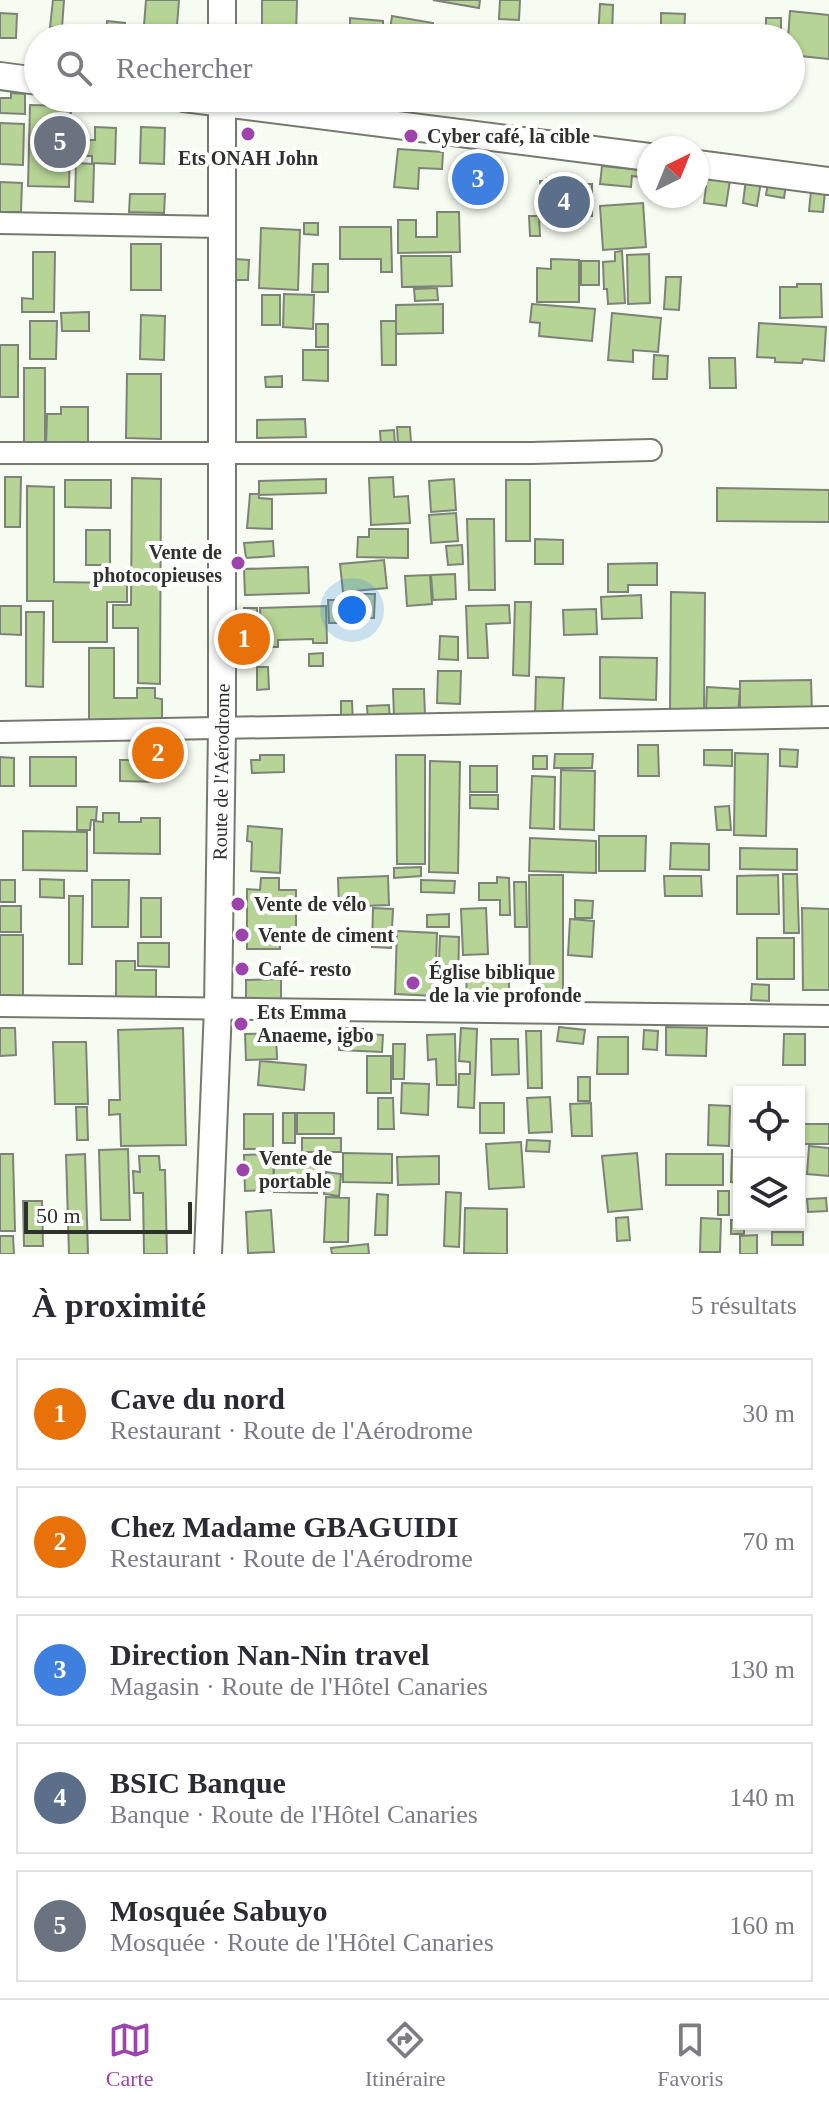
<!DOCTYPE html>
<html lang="fr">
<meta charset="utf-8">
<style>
body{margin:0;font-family:"Times New Roman",serif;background:#f2f2f3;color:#2b2b33}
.controls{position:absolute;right:24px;bottom:24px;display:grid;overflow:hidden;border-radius:0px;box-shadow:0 2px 6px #0004}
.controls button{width:72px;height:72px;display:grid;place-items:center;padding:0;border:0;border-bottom:2px solid #e1e1e2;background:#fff;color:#2b2b33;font:40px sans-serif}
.compass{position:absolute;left:637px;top:136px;width:72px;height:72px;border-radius:50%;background:#fff;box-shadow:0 2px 6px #0004;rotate:43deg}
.scale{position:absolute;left:24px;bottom:20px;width:168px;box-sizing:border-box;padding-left:8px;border:4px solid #2e312c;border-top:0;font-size:22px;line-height:28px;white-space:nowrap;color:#2e312c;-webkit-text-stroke:6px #fff;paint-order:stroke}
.you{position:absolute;left:352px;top:610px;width:28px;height:28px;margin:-20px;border:6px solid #fff;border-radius:50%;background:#1a73e8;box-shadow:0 0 0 12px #1a73e833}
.badge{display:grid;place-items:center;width:52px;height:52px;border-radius:50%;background:#9d43ae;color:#fff;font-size:26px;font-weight:700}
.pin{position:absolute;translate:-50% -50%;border:4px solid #fff;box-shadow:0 2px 8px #0006}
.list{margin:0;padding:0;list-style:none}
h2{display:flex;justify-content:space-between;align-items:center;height:104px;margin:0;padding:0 32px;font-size:34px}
h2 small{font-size:26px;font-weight:400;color:#7c7c81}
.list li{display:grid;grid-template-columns:52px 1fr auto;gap:24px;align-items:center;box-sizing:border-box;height:112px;margin:0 16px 16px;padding:0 16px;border:2px solid #e1e1e2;border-radius:0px}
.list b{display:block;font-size:30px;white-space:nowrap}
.list p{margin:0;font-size:26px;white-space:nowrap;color:#7c7c81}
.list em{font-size:26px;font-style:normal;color:#7c7c81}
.icon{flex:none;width:44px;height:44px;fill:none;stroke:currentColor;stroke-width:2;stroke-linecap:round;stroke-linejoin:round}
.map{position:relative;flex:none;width:829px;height:1254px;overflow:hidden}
.search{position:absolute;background:#fff;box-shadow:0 2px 6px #0004;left:24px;right:24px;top:24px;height:88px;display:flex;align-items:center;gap:20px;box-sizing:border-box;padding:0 28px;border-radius:44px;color:#7c7c81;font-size:30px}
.sheet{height:744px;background:#fff}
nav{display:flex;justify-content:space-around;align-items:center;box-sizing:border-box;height:112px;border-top:2px solid #e1e1e2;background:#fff;font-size:22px;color:#7c7c81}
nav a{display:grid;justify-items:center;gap:4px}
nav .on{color:#9d43ae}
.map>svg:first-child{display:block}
.building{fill:#b6d495;stroke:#7e8379;stroke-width:2}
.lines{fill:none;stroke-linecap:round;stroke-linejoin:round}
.minor-casing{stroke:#757a70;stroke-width:24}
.tertiary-casing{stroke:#757a70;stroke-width:30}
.minor{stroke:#fff;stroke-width:20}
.tertiary{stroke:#fff;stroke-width:26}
.poi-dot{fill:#9d43ae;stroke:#fff;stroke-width:3}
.labels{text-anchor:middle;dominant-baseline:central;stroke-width:8;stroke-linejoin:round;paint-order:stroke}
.poi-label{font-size:20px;font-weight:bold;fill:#2e312c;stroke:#fff;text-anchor:start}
.street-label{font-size:20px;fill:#2e312c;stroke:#fff}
</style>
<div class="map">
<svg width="829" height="1254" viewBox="0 0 829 1254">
<rect width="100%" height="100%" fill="#f6fcf1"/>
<path class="building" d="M53,0H64L62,28L50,27Z
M146,0H179L176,38H143Z
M262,0H297L296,36H324V38H262Z
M433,0H480L479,8Z
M500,0H520L519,20L499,19Z
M600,4L613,5L612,38H598Z
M790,11L829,15V59L791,55V38H788Z
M0,13L17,14L16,38H0Z
M661,13L685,14L684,38H661Z
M392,16L433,23L432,38H350V18L383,21V29L390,30Z
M766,18H781V33H766Z
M107,21L125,23L124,31L136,33L135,38H106Z
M11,93L25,94V114L0,113V98H11Z
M621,98H641L640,110L621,109Z
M698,98H723L722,111L697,108Z
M30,105L71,106L69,187L28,186Z
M0,123L24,124L23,165L0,164Z
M95,127L116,128L115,164L92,163V156H86L87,140H95Z
M141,127L165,128L164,164L140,163Z
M398,149L443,152L442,169L419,168L418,189L394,187Z
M76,163L94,164L93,202L75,201Z
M465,164L496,165L494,198L464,196Z
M602,166L640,170L639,177L632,176L631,187L600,184Z
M703,176L730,180L726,206L704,203L706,186H702Z
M547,178H580V184H592V216H541L540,181H547Z
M746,179L761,181L757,206L743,203Z
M0,182L22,183L21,212H0Z
M768,182L786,185L784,198L766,195Z
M811,191H825L823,212L809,211Z
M130,194H165L164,213L129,212Z
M643,203L646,247L603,250L600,206Z
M437,212H459L460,252L398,253V220H416V237H437Z
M529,216H539L540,236H530Z
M304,223H318V235L304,234Z
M340,227H391L392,272H381V259H340Z
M261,228L300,230L298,290L259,288Z
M131,244H161V290H131Z
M622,251L625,303L608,304L607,289H604L603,262L615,261V252Z
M33,252H55L54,312H22V298L33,299Z
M649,254L650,303L628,304L627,255Z
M401,256H451L452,286L402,287Z
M234,259L249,260L248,280H234Z
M551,259L579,260V302H537V268L551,269Z
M581,261H599V285H581Z
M313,264H328V292H312Z
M666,277H681L679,310L664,309Z
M797,284H821L822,317L780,318V287H797Z
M437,288L438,300L415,301L414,289Z
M284,294L314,295L313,329L283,327Z
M262,295H280V325H262Z
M443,304V333L396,334V305Z
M532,304L595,309L592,341L539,336L540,323L530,322Z
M89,312V331H62L61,313Z
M612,313L661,318L658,352L633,350V362L608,360Z
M141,315L165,316L164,360L140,359Z
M30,321H57L56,359H30Z
M381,321H396V365H382Z
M759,323L826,327L824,361L803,359L802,363L775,362V358L757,357Z
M316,324H328V347H316Z
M0,345H18V397H0Z
M303,350H328V381L303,380Z
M654,355L668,356L667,379H653Z
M709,358H735L736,388H710Z
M24,368H45V442H24Z
M127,374H161V439L126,438Z
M282,376V387H266L265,377Z
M61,407H88V449H46L47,414H61Z
M305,419L306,437L257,438V420Z
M397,427H410L411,443L398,444Z
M394,430L395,446L381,447L380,431Z
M5,477H21L20,527H5Z
M393,477L394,497L408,496L410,523L371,525L369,478Z
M132,478L161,479L160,684L138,683V628H113V605H131Z
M326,479V493L259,495V481Z
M454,479L456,510L431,512L429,481Z
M65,480H111V508L65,507Z
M506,480H530V541H506Z
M27,486L54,487V582L127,583V602H107V642H53V601H27Z
M717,488L829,490V522L717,521Z
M250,494H259V498L272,499V529L247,528Z
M456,513L458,541L431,543L429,515Z
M467,519H494L495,590H469Z
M369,529H408V558L357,557L358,537H369Z
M86,530H110V565H86Z
M535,539L563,540V564H535Z
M273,541L274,556L246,558L244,543Z
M462,545L463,564L448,565L446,546Z
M384,560L387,588L343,592L340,564Z
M657,563V585H628V592H608V564Z
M308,567L309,593L245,595L244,569Z
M455,574L456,599L433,600L431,575Z
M430,575L432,604L407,606L405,576Z
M671,592L705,593L704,712L670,711Z
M346,594H375L374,618H346Z
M641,595L642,618L602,619L601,597Z
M328,600H344V623H329Z
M515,602H531L529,676L513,675Z
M509,605L510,623L486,624L488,658H468L466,606Z
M0,606H21V635L0,634Z
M326,606L327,643H313V639L278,640V647H261L260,608Z
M244,608H257L258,648L246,649Z
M596,609L597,634L564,635L563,610Z
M26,612H44L43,687L26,686Z
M440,636L458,637V660L439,659Z
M89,648H114V698H137V688H155V698L162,699V724L89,723Z
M323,653V666H309V654Z
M600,657L657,658L656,700L600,698Z
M257,667H268L269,689L257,690Z
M438,671H461L460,704L437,703Z
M536,677L564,678L562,719L535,718Z
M811,680L812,713L740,714V681Z
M707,687L740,689L738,714L706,712Z
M393,689H424L425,716L394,717Z
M341,701H352L353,723H341Z
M389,705L390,723H368L367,706Z
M638,745H658L659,776H638Z
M780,749L798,750L797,767L780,766Z
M704,750H732V766L704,765Z
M135,752H154V761H162V782L120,781V760H135Z
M735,753L768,754L766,836L734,835Z
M555,754H593L592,768H554Z
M260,755H284V772L252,773L251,760H260Z
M396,755H425V864H397Z
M533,756H547V769H533Z
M0,757L14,758V786H0Z
M30,757H76V786H30Z
M430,761L460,762L458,873L429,872Z
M470,766H497V792H470Z
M561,770L595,771L594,830L560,829Z
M532,776L555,777L554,829L530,828Z
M470,795H498V809L470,808Z
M729,806L731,830H717L715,807Z
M77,807H97L96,820H91L90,830H77Z
M103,813H119V822H141V818H160V854L94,853V821L103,822Z
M248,826L282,829L280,873L251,871L252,842L247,841Z
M23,831L87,832V871L23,870Z
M599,836H646L645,871H599Z
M530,838L596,841V873L529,871Z
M671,843L709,844V870L670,869Z
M740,848L797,849V870L740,869Z
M421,867V876L394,878V868Z
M783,874H797L799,933H784Z
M529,875H563V1002H530Z
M778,875L779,914H737V876Z
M388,876L389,905L339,907L338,878Z
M664,876H701L702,896H665Z
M497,877L509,878L510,915H500V900H479V883H497Z
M261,878H279V890H296V938H280V949H247V889L260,890Z
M40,879L64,880V898L40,897Z
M0,880H15V902H0Z
M92,880H129L128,927H92Z
M421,880L455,881L454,893L421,892Z
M514,882H526L527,927H515Z
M69,896H83L82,964H69Z
M141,898H161V937H141Z
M575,900L593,901L592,918H575Z
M0,906H21V932H0Z
M373,908L393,909L391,948L372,947Z
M486,908L488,954L463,955L461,909Z
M802,908L829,909V990H803Z
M449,914V927H427V915Z
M570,919L594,921L592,957L568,955Z
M397,931L437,933L435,996L395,994Z
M0,935H23V999H0Z
M440,936L459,937L458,986L438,985Z
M757,938H794V979H757Z
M138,943H169V967L138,966Z
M116,961H135V970H156V999H116Z
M467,975L509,977V997L466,995Z
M281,979V999H246V980Z
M752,984L769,985V1001L751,1000Z
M559,1027L585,1030L583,1044L557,1041Z
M666,1027L707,1028L706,1056L666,1055Z
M0,1028H15L16,1055L0,1056Z
M183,1028L186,1145L121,1146L120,1114L109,1115V1100H120L118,1030Z
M340,1028L363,1029L362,1034L383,1035L382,1052L339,1050Z
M461,1028L477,1029L474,1108L458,1107L459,1074H470V1062L459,1061Z
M644,1030L658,1031L657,1050L643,1049Z
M526,1031H541L542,1088H528Z
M276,1033L277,1059L246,1060L245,1034Z
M455,1034L456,1085H437L436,1059L428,1060L427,1035Z
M784,1034H805V1065H783Z
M598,1037H628V1074H597Z
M491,1039H518L519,1074L492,1075Z
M53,1042H86L88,1104H55Z
M393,1044H405L404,1079H393Z
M367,1056H391V1093H367Z
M260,1061L306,1065L304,1090L258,1085Z
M578,1077H590V1101H578Z
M402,1083L429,1084L428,1115L401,1113Z
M550,1097L552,1132L529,1133L527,1098Z
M378,1098H393L394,1129H378Z
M480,1103H504V1133H480Z
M591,1103L592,1136H572L570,1104Z
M709,1105L730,1106L729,1146L708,1145Z
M76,1107H87L88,1140H77Z
M283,1113H295V1143H283Z
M297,1113H334V1134H297Z
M244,1114H273V1149H244Z
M804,1124H829V1144H804Z
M302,1138H341V1152H302Z
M527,1140L550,1141L549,1152L526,1151Z
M521,1142L524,1187L489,1189L486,1144Z
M809,1146L829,1148V1176L807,1174Z
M128,1149L130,1220H101L99,1150Z
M732,1150L739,1151V1183L731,1182Z
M343,1153L392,1154V1183L343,1182Z
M637,1153L642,1209L608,1212L602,1156Z
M0,1154H13L15,1231H0Z
M85,1154L88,1254H69L66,1155Z
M273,1154L274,1190L245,1191L244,1155Z
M666,1154H723V1185H666Z
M139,1156H159L160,1170H165L167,1254H144L143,1193H134L133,1171L140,1172Z
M439,1156V1184L398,1185L397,1157Z
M274,1157H317V1193L274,1192Z
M326,1172L341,1174L339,1196L324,1194Z
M718,1191H729V1215H718Z
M446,1192L461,1193L459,1247L444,1246Z
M377,1194L388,1195L387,1235H375Z
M326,1197L349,1198L348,1242H324Z
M826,1198L827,1211L808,1212L807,1199Z
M23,1201H42L43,1246H24Z
M465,1208L507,1209V1254L464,1253Z
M271,1210L274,1252L248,1253L246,1212Z
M628,1217L630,1240L617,1241L616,1218Z
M701,1218L721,1219L720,1252H700Z
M731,1220L739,1221V1224H744V1234H731Z
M772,1232H803V1245H772Z
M757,1235V1254H740V1236Z
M0,1236H13L14,1254H0Z
M368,1244L369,1254H332L331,1248Z"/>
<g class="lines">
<defs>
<path id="minor" d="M0,223L222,227
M0,453H532L651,450
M0,732L829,717
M0,1006L829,1016"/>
<path id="tertiary" d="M222,0V38
M0,76L38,81
M184,98L649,157
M697,164L829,181
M208,1254L218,1008L222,728V98"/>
</defs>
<use href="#minor" class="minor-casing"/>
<use href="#tertiary" class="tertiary-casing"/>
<use href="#minor" class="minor"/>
<use href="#tertiary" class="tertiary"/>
</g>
<g class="poi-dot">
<circle cx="248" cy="134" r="8"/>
<circle cx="411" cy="136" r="8"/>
<circle cx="238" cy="563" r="8"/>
<circle cx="238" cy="904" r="8"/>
<circle cx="242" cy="935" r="8"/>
<circle cx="242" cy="969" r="8"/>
<circle cx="413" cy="983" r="8"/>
<circle cx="241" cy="1024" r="8"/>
<circle cx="243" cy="1170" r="8"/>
</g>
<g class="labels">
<g class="poi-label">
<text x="427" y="136">Cyber café, la cible</text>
<text x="248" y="158" text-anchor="middle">Ets ONAH John</text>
<text x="222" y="552" text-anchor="end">Vente de<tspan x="222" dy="23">photocopieuses</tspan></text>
<text x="254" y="904">Vente de vélo</text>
<text x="258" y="935">Vente de ciment</text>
<text x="258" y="969">Café- resto</text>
<text x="429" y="972">Église biblique<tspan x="429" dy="23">de la vie profonde</tspan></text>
<text x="257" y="1012">Ets Emma<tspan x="257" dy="23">Anaeme, igbo</tspan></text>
<text x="259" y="1158">Vente de<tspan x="259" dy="23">portable</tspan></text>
</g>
<g class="street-label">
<text transform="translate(221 772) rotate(-89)">Route de l'Aérodrome</text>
</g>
</g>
</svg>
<div class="controls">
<button><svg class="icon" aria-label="locate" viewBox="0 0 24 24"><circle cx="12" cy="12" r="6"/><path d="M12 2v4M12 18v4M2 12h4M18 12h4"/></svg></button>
<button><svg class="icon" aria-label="layers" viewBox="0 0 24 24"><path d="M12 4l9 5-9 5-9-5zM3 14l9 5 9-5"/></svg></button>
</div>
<svg class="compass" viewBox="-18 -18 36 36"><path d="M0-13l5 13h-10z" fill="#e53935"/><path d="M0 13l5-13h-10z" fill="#7c7c81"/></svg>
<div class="scale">50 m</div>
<div class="you"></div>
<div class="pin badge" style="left:244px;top:639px;background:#e8710a">1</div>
<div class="pin badge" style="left:158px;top:753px;background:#e8710a">2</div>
<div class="pin badge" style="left:478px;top:179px;background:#3f7fe0">3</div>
<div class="pin badge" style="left:564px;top:202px;background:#5c6f8a">4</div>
<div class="pin badge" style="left:60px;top:142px;background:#6b7280">5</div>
<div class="search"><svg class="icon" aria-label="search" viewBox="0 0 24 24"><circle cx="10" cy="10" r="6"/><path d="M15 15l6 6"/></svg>Rechercher</div>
</div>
<section class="sheet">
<h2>À proximité<small>5 résultats</small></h2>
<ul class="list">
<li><span class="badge" style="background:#e8710a">1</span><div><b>Cave du nord</b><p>Restaurant · Route de l'Aérodrome</p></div><em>30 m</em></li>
<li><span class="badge" style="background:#e8710a">2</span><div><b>Chez Madame GBAGUIDI</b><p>Restaurant · Route de l'Aérodrome</p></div><em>70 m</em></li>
<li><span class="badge" style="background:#3f7fe0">3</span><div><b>Direction Nan-Nin travel</b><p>Magasin · Route de l'Hôtel Canaries</p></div><em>130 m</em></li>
<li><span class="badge" style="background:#5c6f8a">4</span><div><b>BSIC Banque</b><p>Banque · Route de l'Hôtel Canaries</p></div><em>140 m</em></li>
<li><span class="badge" style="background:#6b7280">5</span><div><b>Mosquée Sabuyo</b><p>Mosquée · Route de l'Hôtel Canaries</p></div><em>160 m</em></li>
</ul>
</section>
<nav>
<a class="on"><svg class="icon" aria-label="map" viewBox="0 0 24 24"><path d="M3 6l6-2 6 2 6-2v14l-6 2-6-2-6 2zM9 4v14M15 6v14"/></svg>Carte</a>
<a><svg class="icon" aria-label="directions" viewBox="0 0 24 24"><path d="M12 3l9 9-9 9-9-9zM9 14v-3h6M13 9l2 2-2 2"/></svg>Itinéraire</a>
<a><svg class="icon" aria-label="saved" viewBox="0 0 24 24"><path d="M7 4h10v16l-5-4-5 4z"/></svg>Favoris</a>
</nav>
